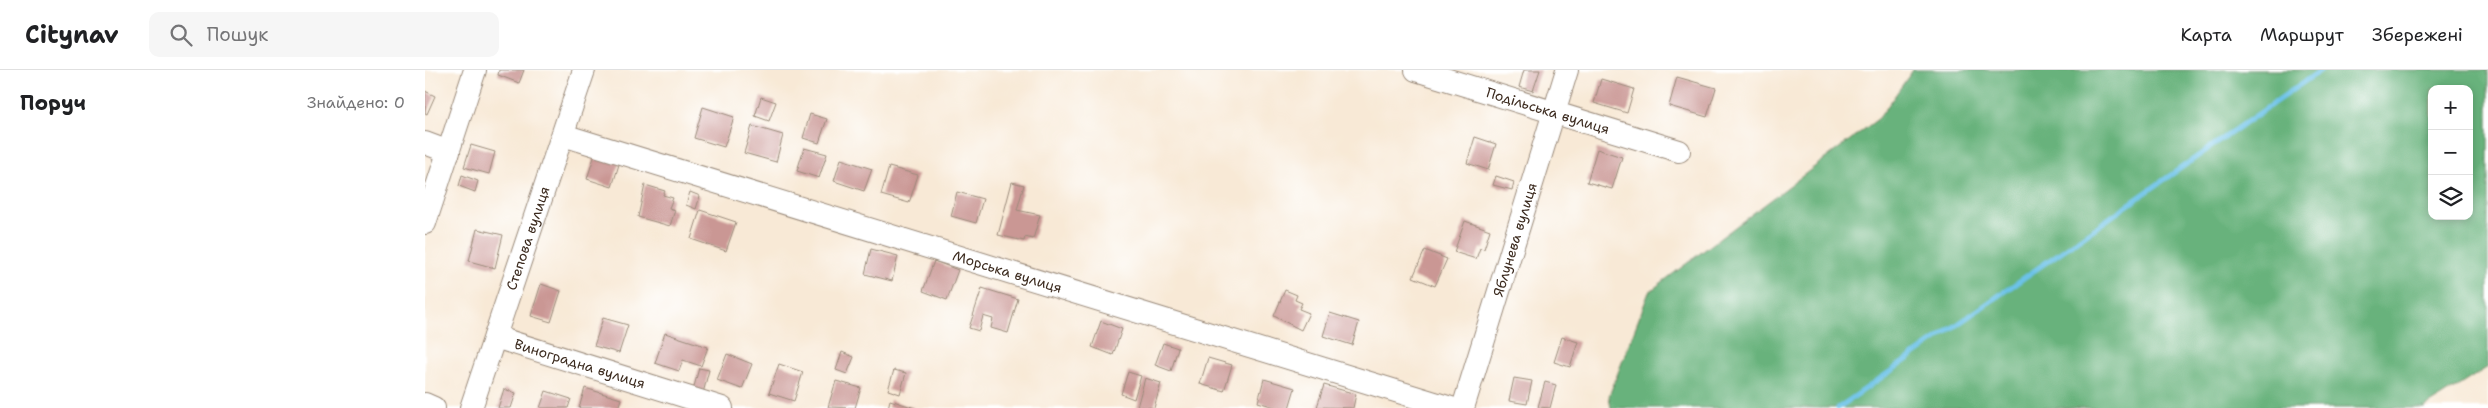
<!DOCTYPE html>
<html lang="uk">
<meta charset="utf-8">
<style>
body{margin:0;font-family:"Shantell Sans",sans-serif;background:#f6f6f6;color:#202124}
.controls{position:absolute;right:15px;top:15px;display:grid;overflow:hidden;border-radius:10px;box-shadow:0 2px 8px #0003}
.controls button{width:45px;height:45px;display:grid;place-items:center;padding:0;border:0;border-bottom:1px solid #e0e0e0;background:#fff;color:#202124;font:25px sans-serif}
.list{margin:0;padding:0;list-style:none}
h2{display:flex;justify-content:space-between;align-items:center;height:65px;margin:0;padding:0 20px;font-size:21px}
h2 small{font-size:16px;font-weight:400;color:#757577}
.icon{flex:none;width:28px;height:28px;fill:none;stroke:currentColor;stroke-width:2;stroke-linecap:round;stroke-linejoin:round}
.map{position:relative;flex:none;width:2063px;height:338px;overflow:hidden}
header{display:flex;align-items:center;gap:30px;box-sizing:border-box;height:70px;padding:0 25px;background:#fff;border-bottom:1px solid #e0e0e0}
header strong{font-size:24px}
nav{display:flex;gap:28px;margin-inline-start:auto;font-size:18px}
.search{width:350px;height:45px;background:#f6f6f6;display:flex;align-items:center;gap:12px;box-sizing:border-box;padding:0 18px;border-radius:10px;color:#757577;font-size:19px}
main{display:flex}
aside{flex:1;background:#fff}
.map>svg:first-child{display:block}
.forest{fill:#67b27b;stroke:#516e4c;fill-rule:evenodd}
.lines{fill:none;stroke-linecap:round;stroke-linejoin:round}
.stream{stroke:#6cc2e9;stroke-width:5}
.building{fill:#ca9794}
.minor-casing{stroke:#9a8a7a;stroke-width:24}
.minor{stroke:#fff;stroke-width:22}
.labels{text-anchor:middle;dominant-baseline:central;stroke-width:5;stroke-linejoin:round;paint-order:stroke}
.street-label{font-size:14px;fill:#3b2a1e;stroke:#fff}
</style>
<header>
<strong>Citynav</strong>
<div class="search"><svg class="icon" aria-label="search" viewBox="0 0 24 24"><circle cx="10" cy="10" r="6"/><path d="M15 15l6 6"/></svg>Пошук</div>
<nav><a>Карта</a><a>Маршрут</a><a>Збережені</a></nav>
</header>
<main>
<aside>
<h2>Поруч<small>Знайдено: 0</small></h2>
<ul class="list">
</ul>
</aside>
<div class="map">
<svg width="2063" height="338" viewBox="0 0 2063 338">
<rect width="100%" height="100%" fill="#fff"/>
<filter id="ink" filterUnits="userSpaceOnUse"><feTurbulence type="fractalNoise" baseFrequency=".02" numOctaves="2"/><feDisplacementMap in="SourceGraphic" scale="10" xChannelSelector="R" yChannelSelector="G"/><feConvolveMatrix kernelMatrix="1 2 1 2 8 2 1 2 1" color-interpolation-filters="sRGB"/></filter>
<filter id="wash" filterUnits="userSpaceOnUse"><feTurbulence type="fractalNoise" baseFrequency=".0096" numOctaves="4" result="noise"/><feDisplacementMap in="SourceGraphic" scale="20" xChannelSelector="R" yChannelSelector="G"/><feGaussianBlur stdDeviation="1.12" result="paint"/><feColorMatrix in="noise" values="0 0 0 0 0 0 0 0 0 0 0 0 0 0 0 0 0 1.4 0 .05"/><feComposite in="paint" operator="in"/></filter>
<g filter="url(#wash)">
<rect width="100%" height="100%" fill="#f8e9d6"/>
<path class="forest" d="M1488,0H2063V297L1999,338H1186L1184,326L1224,222L1454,48ZM2007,19H2044V146H2007Z"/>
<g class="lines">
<path class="stream" d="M1413,338L1896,0"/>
</g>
<g id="blocks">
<path class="building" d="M74,0H99L94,13L73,5Z
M1099,0H1115L1108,21L1094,17Z
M1252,7L1291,18L1282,47L1244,36Z
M1176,9L1209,19L1202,43L1169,33Z
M0,21L10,26L2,44L0,43Z
M336,27L351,32L344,51L330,46Z
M278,37L309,47L299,77L269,68Z
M385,44L402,49L394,73L378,68Z
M327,56L358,65L351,92L319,83Z
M1050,67L1071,74L1063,100L1042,93Z
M46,75L70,82L64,104L39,97Z
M379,78L402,84L394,108L372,101Z
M1172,79L1197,87L1187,119L1162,112Z
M171,81L196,88L187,117L162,109Z
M416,89L447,99L439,121L409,111Z
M464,97L493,105L484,133L456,125Z
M37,105L53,111L50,122L34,116Z
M1071,106L1089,112L1087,120L1068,115Z
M587,112L599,115L592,140L615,145L608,169L600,167L599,171L573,165Z
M220,115L240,121L238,125L248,128L244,138L250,140L245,156L213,147Z
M265,122L275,126L271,139L261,135Z
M532,122L558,129L551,153L526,146Z
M275,140L311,152L301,181L266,169Z
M1040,151L1065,160L1059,179L1055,178L1051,189L1029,182Z
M52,159L78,165L70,198L44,191Z
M446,179L473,186L467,211L440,204Z
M1000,180L1022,189L1010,216L988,207Z
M509,191L533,200L522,230L498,221Z
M116,214L136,221L126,252L106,246Z
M557,218L593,229L583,263L566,258L568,249L558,246L554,261L544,258Z
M860,220L872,225L870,230L877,233L874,239L884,243L876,260L849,246Z
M905,243L934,252L927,275L898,266Z
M178,248L203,255L194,283L169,276Z
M676,251L697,259L688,285L667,277Z
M240,263L283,277L276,296L258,290L254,301L230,293Z
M1137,267L1153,272L1145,297L1129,292Z
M738,273L753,278L746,301L730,295Z
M417,282L429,287L422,304L411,300Z
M302,284L327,294L317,319L292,310Z
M783,288L807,295L799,321L775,314Z
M354,294L378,302L369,331L344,323Z
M274,298L284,300L277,327L267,324Z
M469,300L481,303L475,324L463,320Z
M703,302L716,306L709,329L696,324Z
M720,308L736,313L729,338L712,337Z
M1089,308L1107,311L1102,334L1084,331Z
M839,309L870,318L864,338H853L833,332Z
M411,311L436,318L430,338L403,337Z
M1120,312L1131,315L1125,338L1113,337Z
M899,315L931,324L928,338L892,337Z
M160,318L196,329L193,338H154Z
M79,319L91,323L86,338H73Z
M121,321L146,329L143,338H115Z
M465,330L490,338H463Z"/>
</g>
</g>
<g filter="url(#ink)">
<use href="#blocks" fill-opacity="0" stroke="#9a8a7a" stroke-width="1"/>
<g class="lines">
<defs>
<g id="minor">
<path id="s1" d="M991,0L1254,81"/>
<path id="s2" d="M138,65L1026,338"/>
<path d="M0,73L24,82"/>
<path d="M0,153L50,0"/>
<path id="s3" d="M70,267L297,338"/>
<path d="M0,334L9,338"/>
<path id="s4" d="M46,338L159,0"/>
<path id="s5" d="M1038,338L1142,0"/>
</g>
</defs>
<use href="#minor" class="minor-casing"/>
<use href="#minor" class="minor"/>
</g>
</g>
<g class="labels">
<g class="street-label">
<text stroke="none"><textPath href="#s1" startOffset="138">Подільська вулиця</textPath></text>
<text stroke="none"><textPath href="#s4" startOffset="179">Степова вулиця</textPath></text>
<text stroke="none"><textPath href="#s5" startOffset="176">Яблунева вулиця</textPath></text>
<text stroke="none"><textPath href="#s2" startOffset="465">Морська вулиця</textPath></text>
<text stroke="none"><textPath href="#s3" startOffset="89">Виноградна вулиця</textPath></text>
</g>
</g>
</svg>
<div class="controls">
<button>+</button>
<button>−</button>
<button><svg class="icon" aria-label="layers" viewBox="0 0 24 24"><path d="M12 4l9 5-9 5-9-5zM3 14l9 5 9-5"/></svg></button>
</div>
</div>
</main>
